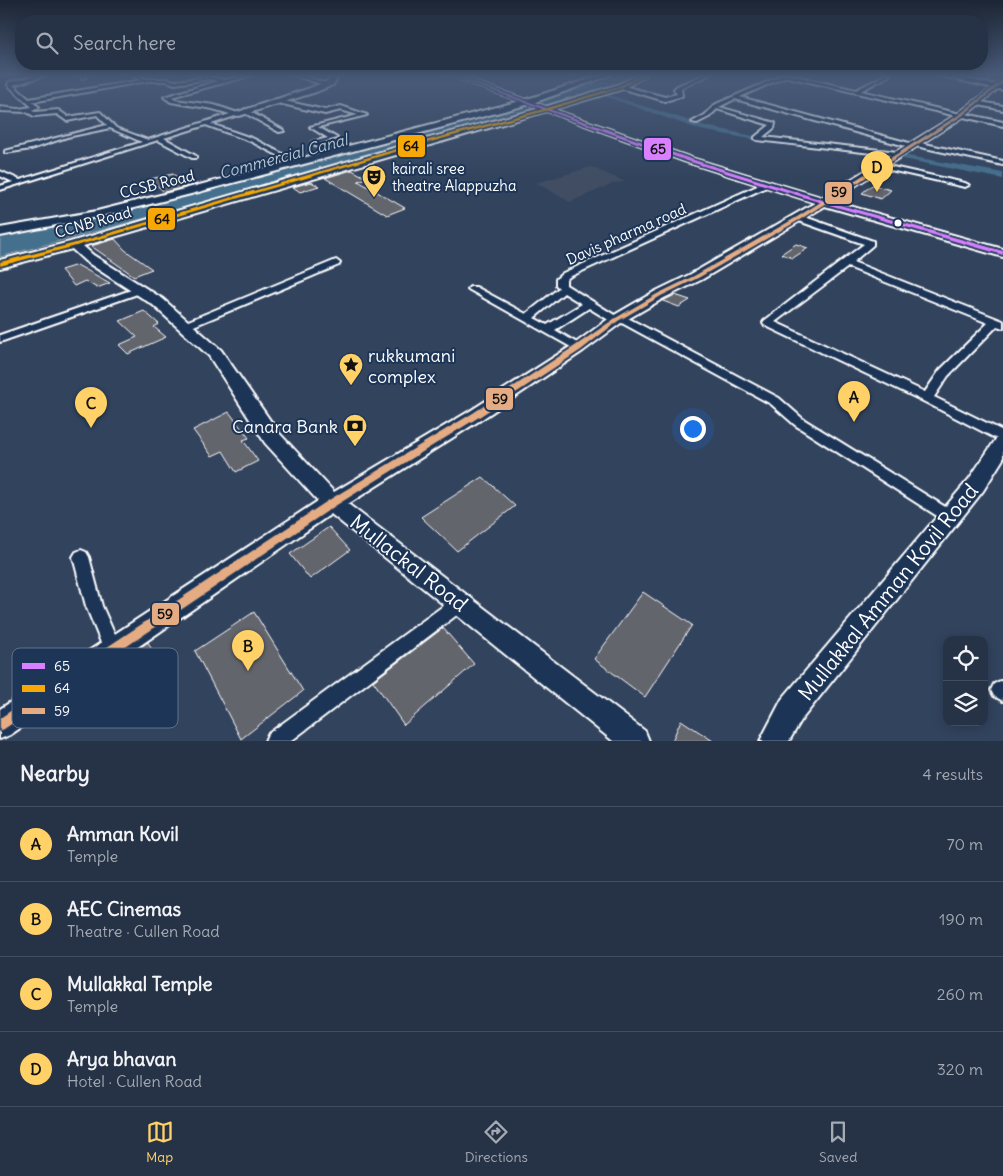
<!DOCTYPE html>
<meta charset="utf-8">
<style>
body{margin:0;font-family:Delius,sans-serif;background:#2e3a4d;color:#f1f3f6}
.controls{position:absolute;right:15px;bottom:15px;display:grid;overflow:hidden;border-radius:10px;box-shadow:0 2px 12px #0003}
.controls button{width:45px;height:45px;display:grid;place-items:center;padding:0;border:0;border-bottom:1px solid #424d5f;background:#263246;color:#f1f3f6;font:25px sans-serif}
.you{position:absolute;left:692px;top:428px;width:18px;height:18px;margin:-12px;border:4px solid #fff;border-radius:50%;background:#1a73e8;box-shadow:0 0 0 8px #1a73e833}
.badge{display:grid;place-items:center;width:32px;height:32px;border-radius:50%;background:#ffd166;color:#111;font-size:16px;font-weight:700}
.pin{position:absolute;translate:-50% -41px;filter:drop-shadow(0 1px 2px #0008)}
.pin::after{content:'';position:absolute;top:26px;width:18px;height:15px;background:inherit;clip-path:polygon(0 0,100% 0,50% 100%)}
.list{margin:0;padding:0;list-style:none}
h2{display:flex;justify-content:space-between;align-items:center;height:65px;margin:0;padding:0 20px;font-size:21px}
h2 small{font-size:16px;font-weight:400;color:#a4aab3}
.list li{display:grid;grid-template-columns:32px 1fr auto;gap:15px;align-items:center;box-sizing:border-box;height:75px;padding:0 20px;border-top:1px solid #424d5f}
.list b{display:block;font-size:19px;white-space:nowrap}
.list p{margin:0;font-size:16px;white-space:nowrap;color:#a4aab3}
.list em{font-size:16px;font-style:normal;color:#a4aab3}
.icon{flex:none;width:28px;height:28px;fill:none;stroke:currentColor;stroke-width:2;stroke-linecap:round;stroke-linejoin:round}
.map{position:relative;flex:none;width:1003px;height:741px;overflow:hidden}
.search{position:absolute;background:#263246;box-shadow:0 2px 12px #0003;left:15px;right:15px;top:15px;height:55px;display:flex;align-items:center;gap:12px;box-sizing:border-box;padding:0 18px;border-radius:20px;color:#a4aab3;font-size:19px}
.sheet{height:365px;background:#263246}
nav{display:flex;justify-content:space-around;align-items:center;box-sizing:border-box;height:70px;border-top:1px solid #424d5f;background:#263246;font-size:14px;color:#a4aab3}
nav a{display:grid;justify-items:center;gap:2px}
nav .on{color:#ffd166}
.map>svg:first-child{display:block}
.built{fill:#414d62}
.water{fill:#456f8d;stroke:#8fa9bb}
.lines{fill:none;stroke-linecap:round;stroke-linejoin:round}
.canal{fill:#456f8d;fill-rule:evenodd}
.building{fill:#64656d;stroke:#fff}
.street-casing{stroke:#fff;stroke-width:4}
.secondary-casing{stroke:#fff;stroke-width:4}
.primary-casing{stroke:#fff;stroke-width:3}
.street{fill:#1d3557;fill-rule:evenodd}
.secondary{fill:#1d3557;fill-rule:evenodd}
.primary{fill:#1d3557;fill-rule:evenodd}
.bus-1-casing{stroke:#1d3557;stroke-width:3}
.bus-2-casing{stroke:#1d3557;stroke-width:3}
.bus-3-casing{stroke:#1d3557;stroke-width:3}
.bus-1{fill:#d880ff;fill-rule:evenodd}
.bus-2{fill:#f7a806;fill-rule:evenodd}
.bus-3{fill:#e5ac83;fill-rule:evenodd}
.bus-dot{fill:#fff;stroke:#1d3557;stroke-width:2}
.labels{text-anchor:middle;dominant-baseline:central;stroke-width:4;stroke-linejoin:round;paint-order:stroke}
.far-poi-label{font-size:15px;fill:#fff;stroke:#1d3557;text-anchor:start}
.far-street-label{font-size:15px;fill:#fff;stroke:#1d3557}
.far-water-label{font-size:16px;font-style:italic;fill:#b5c5d1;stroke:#1d3557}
.poi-label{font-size:18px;fill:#fff;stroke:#1d3557;text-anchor:start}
.near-street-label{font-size:21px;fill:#fff;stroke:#1d3557}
.key{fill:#1d3557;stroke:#617289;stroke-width:1}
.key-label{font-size:14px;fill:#fff}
.line-badge{stroke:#1d3557;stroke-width:2}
.pale-badge-label{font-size:14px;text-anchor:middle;font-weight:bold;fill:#111}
</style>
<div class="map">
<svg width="1003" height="741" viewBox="0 0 1003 741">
<rect width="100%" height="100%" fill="#32435e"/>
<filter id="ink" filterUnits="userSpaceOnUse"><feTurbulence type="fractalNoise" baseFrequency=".02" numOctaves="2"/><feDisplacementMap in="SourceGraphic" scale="10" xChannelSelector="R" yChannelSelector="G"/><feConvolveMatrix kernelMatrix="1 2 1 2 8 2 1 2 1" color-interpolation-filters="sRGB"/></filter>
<g filter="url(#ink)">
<path class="built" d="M591,167L626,182L615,183L570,202L536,183Z"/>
<path class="water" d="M620,75H638L616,86L549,106L168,212L0,257V237L136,209L541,101L605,82Z"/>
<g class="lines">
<path class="canal" d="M590,89L706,126L777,141L773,143L701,130L590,91Z
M881,151L1003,173V179L884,155L880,153Z"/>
</g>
<path class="building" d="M352,170L367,178L358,181L405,208L387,215L325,178Z
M173,174L189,186L164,192L150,179Z
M311,182L319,186L300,192L293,187Z
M872,185L891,190L881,199L862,193Z
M115,239L125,250L152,269L134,276L91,246Z
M796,244L808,248L793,258L781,254Z
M77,265L110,283L97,288L85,281L74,286L61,270Z
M675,295L690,300L679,307L663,301Z
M144,311L159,324L154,327L166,337L128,354L119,345L137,337L120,321Z
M229,412L249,438L243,440L258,461L236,472L223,451L212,456L193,430Z
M483,477L515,506L457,551L421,517Z
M329,527L350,550L310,579L290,554Z
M643,592L692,625L645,697L594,659Z
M254,612L303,691L241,739L195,651Z
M443,628L474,664L404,725L373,681Z
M148,642L173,694L143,715L129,683L88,710L81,689Z
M681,720L713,741H672Z"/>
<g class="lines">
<defs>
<path id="street" d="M40,75H47L13,85L29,99L141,80L130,75L147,79H167L175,81L209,77L224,80L253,75L171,97L175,100L214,105L238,113V115L211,124L254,139L300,163L295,164L250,141L206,125L164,138L196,156V158H192L158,140L0,190V186L13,182L0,176V171L20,180L142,142L110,128L67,137L31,149L5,153V151L107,125L97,115L67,121L57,114L34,116L27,112L0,111V107L18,109L32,107L8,85L9,82ZM209,79L218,81L164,97L171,102L213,109L230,114L148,140L116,128L100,112L68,117L58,110L35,112L32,111L39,107L32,102L147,81H166L175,84Z
M81,75H85L86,77L82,78Z
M293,75H300L328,84L324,85Z
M703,75H709L681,88L682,96L665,101L617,87L620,85L665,97L677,94L674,89L677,86Z
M783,75L787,76L740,97L913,144L916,142L1003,161V165L916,146L913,148L735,99L719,107L775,123L774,128L763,137L898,152L901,154L898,156L757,140L755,139V137L770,125L717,109L709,117L697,123L692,122L705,115L716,104Z
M885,75H890L859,92L854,91Z
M936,75H944L1003,86V90Z
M276,99L325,110L341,106L367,115L318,127L337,138L320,143L335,152L336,153L333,155L312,144V142L328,138L310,127L358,115L341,110L325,114L274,102Z
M976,101L1003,106V110L974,104Z
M245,109L283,130L284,131L279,132L243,112Z
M961,113L1003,122V126L959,116Z
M879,164L965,183L969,185L965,187L877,167V165Z
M764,183L771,185L569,277L566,280V285L616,316H624L779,398L803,419L955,513L957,517L955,521L950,523L945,521L795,425L771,404L620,322H612L589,308L555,330L582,346L583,348L578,351L468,289L470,287H476L526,314L559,288L556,285V279L563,273ZM564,293L582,304L547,325L534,318Z
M796,216H802L873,241V245L853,262L1003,321V328L997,326L948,376L934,397L1003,431V442L923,401L764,325L763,323L764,321L864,244L796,220ZM848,267L988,323L940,370L925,392L775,322Z
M336,260L340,263L339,265L189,328L185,329L180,326L181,324Z
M140,287L145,290L143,292L0,342V335Z
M81,550L86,552L89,557L102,606L121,649L118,655L112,658L106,655L86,606L73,557L76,552Z
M460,595L466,598L468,603L466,608L291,741H265L268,734L454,598Z
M1000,681L1003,682V701L994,696L991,690L994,684Z"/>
<path id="secondary" d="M333,75H339L333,85L316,92L239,116L232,114L310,88L327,81Z
M602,75H611L530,104L191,194L97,217L0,236V228L97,211L184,189L524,100Z
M638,75H646L623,89L83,246L93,255L163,299L221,350L279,433L334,492L470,411L573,345L611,317L654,292L691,274L820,200H828L1003,249V257L825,206L701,280L664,298L621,323L583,351L482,419L348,504L645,731L649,741H613L331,514L10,735L0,739V709L318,501L265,443L209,356L153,305L85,261L72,249L0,268V260L70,242L408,144L545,107L617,85Z
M779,75H791L965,115L961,117Z
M1003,437V459L983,491L802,719L789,741H760L782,699L969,479L996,439Z"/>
<path id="primary" d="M446,75H457L693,158L822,197L958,113L1003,79V85L964,117L824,206L685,162Z"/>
</defs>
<use href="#street" class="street-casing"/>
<use href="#secondary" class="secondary-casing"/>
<use href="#primary" class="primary-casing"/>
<use href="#street" class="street"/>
<use href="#secondary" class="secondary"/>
<use href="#primary" class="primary"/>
<defs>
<path id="bus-1" d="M448,75H453L691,159L826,201L1003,251V255L822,203L687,161Z"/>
<path id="bus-2" d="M641,75H645L621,88L549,110L412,147L76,246L0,266V262L72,244L410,145L547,108L619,86Z"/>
<path id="bus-3" d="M1002,80H1003V83L962,116L801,219L698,278L661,296L618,321L581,350L479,417L335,506L4,729L0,731V718L329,500L473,413L575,346L614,319L657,294L694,276L797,217L960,114Z"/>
</defs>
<use href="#bus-1" class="bus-1-casing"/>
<use href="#bus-2" class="bus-2-casing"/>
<use href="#bus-3" class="bus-3-casing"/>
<use href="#bus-1" class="bus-1"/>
<use href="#bus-2" class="bus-2"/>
<use href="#bus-3" class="bus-3"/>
</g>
</g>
<linearGradient id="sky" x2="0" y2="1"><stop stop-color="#1c2534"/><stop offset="0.42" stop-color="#495b79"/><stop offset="1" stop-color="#495b79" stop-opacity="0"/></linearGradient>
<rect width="1003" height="179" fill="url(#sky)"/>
<defs>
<symbol id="theatre-pin" viewBox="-11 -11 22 30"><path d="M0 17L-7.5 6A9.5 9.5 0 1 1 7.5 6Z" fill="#ffd166" stroke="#1d3557"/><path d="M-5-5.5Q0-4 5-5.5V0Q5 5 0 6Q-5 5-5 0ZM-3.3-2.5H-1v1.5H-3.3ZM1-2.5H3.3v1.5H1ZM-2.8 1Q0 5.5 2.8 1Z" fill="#111"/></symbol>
<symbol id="sight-pin" viewBox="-11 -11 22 30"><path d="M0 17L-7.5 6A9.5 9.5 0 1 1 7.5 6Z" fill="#ffd166" stroke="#1d3557"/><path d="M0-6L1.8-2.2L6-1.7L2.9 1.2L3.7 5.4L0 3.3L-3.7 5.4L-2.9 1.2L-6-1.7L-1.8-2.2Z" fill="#111"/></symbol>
<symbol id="bank-pin" viewBox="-11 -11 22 30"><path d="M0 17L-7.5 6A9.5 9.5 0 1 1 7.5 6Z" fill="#ffd166" stroke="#1d3557"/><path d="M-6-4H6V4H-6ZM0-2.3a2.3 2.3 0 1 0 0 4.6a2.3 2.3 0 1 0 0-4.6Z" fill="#111"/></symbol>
</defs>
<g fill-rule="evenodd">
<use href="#theatre-pin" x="360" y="163" width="28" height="38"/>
<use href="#sight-pin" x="337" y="351" width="28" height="38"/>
<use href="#bank-pin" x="341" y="412" width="28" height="38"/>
</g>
<circle class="bus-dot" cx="898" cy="223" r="4.5"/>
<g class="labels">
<g class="far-poi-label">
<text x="392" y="168">kairali sree<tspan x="392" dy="17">theatre Alappuzha</tspan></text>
</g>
<g class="far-street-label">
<text transform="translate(157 184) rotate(-14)">CCSB Road</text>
<text transform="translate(93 222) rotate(-16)">CCNB Road</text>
<text transform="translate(626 234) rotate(-24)">Davis pharma road</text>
</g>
<g class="far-water-label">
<text transform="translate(283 156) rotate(-15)">Commercial Canal</text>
</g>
<g class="poi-label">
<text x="368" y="355">rukkumani<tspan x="368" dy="21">complex</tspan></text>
<text x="338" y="426" text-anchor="end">Canara Bank</text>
</g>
<g class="near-street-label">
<text transform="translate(409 563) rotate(38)">Mullackal Road</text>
<text transform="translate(888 592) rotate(-51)">Mullakkal Amman Kovil Road</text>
</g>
</g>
<rect x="12" y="648" width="166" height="80" rx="8" class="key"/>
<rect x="22" y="663" width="23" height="6" fill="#d880ff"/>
<rect x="22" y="685" width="23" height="7" fill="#f7a806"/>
<rect x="22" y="708" width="23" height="6" fill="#e5ac83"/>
<g class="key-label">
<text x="54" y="671">65</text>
<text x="54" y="693">64</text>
<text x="54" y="716">59</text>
</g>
<g class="line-badge">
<rect x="397" y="134" width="29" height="24" rx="5" fill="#f7a806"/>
<rect x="643" y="137" width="29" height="24" rx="5" fill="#d880ff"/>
<rect x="824" y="181" width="29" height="24" rx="5" fill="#e5ac83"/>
<rect x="147" y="207" width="29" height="24" rx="5" fill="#f7a806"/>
<rect x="485" y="387" width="29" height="24" rx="5" fill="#e5ac83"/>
<rect x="151" y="602" width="29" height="24" rx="5" fill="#e5ac83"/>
</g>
<g class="pale-badge-label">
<text x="411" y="151">64</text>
<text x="658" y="154">65</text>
<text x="839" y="197">59</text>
<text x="162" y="224">64</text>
<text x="500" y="404">59</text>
<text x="165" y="619">59</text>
</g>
</svg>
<div class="controls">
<button><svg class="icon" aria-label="locate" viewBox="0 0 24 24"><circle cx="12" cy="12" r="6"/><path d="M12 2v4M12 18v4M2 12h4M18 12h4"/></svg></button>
<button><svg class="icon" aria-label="layers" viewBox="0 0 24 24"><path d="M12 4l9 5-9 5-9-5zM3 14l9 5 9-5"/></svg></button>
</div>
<div class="you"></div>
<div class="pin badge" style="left:854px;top:422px">A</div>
<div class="pin badge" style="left:248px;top:671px">B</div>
<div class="pin badge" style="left:91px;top:428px">C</div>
<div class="pin badge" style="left:877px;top:192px">D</div>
<div class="search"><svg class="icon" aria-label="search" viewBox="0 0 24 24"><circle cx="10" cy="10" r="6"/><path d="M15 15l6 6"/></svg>Search here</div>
</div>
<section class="sheet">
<h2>Nearby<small>4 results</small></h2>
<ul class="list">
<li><span class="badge">A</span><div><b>Amman Kovil</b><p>Temple</p></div><em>70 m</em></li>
<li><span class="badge">B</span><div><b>AEC Cinemas</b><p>Theatre · Cullen Road</p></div><em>190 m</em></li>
<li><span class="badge">C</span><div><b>Mullakkal Temple</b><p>Temple</p></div><em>260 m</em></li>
<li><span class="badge">D</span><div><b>Arya bhavan</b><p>Hotel · Cullen Road</p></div><em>320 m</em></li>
</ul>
</section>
<nav>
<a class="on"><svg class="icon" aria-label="map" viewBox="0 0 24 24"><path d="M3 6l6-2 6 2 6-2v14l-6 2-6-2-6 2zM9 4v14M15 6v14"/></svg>Map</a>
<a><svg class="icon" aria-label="directions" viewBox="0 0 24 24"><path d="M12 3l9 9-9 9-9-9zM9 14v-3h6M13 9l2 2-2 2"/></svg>Directions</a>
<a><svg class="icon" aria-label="saved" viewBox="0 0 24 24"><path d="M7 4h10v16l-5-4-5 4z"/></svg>Saved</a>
</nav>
